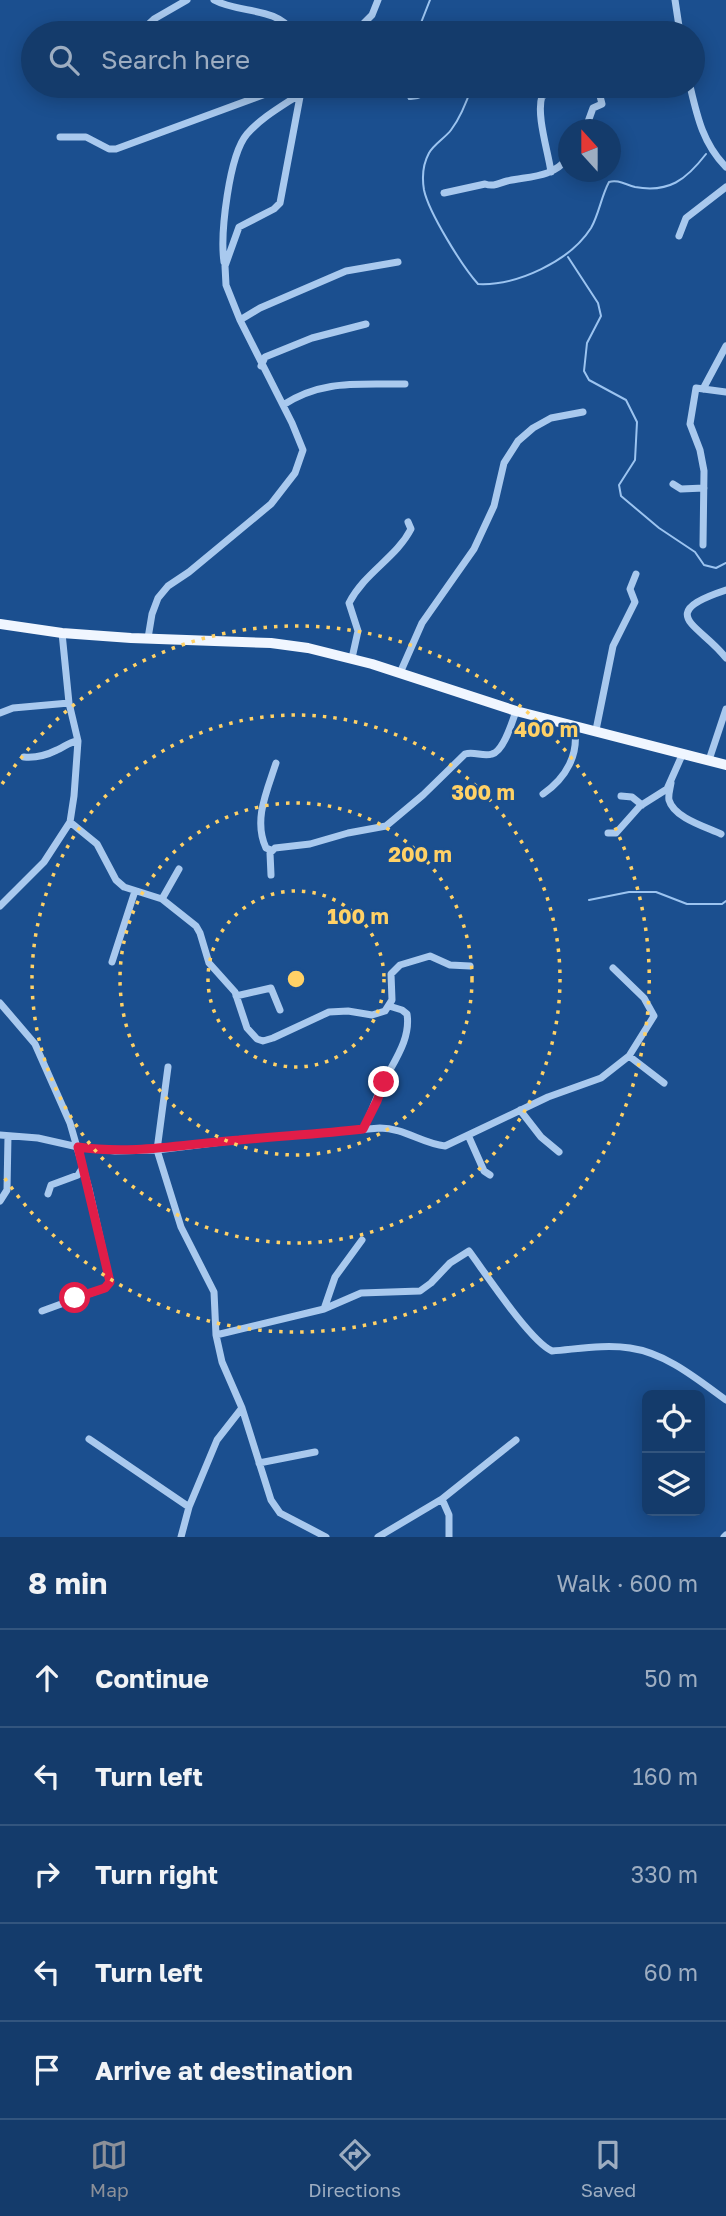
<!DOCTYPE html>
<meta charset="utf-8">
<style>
body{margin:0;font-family:"Golos Text",sans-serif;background:#1d4271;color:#f1f3f6}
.controls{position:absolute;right:21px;bottom:21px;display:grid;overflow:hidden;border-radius:10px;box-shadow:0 4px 18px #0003}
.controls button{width:63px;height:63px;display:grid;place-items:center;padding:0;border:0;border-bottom:2px solid #33557e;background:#143b6b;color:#f1f3f6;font:35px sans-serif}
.compass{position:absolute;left:558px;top:119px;width:63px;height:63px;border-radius:50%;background:#143b6b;box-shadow:0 4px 18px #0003;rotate:339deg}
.stop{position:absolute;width:21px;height:21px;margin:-16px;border:5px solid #e11d48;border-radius:50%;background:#fff}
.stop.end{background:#e11d48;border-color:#fff;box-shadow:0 2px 7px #0008}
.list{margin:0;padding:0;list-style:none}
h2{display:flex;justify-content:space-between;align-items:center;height:91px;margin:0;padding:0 28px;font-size:30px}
h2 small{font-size:23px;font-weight:400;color:#9dadc1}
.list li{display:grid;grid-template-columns:46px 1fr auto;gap:21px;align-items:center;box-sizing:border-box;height:98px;padding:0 28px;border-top:2px solid #33557e}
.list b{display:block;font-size:26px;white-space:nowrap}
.list em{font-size:23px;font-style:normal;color:#9dadc1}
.icon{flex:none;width:38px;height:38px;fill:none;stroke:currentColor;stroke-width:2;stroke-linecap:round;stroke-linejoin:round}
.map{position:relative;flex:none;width:726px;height:1537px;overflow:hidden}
.search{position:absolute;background:#143b6b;box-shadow:0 4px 18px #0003;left:21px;right:21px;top:21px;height:77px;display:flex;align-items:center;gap:18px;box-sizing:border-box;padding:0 24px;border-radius:38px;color:#9dadc1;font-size:26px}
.sheet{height:581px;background:#143b6b}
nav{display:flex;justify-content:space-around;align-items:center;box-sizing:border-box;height:98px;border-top:2px solid #33557e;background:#143b6b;font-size:19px;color:#9dadc1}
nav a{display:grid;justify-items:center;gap:4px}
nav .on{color:#8c9099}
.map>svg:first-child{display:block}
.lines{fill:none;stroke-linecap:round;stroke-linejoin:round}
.stream{stroke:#9cc4f0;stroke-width:2}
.minor{stroke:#a9c9ee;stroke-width:7}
.major{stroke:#f0f6ff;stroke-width:10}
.route{stroke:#e11d48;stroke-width:9}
.ring{fill:none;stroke:#ffd166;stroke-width:3.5;stroke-dasharray:3.5 7}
.centre{fill:#ffd166;stroke:#1b4f8f;stroke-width:3.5}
.ring-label{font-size:21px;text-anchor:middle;font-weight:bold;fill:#ffd166;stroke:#1b4f8f;stroke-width:5;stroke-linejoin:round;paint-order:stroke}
</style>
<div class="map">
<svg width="726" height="1537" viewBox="0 0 726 1537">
<rect width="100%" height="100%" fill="#1b4f8f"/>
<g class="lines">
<path class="stream" d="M417,33L430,0
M403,86L409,99C420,100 429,93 436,86
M472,86C467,101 461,117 451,130C445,138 434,144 429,153C423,164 422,178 424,190C429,213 462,266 478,284C517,286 570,261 591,228C599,214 601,197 609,182C618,179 626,185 635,187C669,193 686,180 706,154
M568,257L598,303L601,316L587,343L584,371L589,380L626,400L637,422L635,460L619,485L621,496L659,528L695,552L704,565L716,568L726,563
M589,900L629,892H656L687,904H722L726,901"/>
<path class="minor" d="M214,0C240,14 276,6 294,33
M675,0L680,33
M139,33L154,19L187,0
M354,33L372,15L378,0
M690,86C697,116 703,144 726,167
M585,130L593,108L602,104L600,96L596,92
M60,137H86L109,149H116L287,86
M551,172C548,151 536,115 542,96L549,93L622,94L639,86H656
M444,193L485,184C494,187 499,183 507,181C530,176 552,178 568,158
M679,236L686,218L726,187
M224,262C220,234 229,155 247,134C262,117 282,106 300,94
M240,320L260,308L346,271L398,262
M261,366L265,357L312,338L366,324
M703,389L726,346
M283,405C323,379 359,385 405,384
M673,484L681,489L704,488
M703,545L704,471L700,450L690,424L696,388L726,392
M726,590C653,614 701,625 726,658
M148,638L152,614L158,598L168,586L189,572L271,504L295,473L303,450L292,423L240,320L226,285L225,266L239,227L274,209L280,203L302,86
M352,658L358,631L349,603C365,572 396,558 411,529L408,522
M400,673L422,623L474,549L494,506L504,463L518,441L533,428L551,418L583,412
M0,713L13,708L69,703
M596,730L613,646L635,602L630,589L636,574
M24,757C35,758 47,755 57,750C65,747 68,742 78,741
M709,760L726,709
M671,783C670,789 668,795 669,800C674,818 706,827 721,834
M543,794C566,778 580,754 574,726
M621,796L632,797L642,805
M70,822L97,844L116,880L124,887L162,899L196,926L200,933L209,963L235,992L247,1028L257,1039L263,1041L273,1038L329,1012L348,1011L372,1015L385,1011L392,1000L391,974L400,965L430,956L450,965L470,966
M608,833H616L640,806L667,789L683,753
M271,850L266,848C253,820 267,791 276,763
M271,875L270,853L275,848L310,844L348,833L386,826L423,795L465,754C474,751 483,757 492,754C504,751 512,722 516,711
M162,899L179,869
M0,906L44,862L70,822L74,796L78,741L69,703L62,633
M112,962L135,891
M236,996L271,988L280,1010
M0,1003L35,1044L70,1123L89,1189L110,1282L105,1288L42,1311
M629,1056L664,1083
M168,1067L157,1150L181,1227L214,1292L216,1335L222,1362L242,1408L217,1440L189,1507L181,1537
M520,1110L541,1137L559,1152
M363,1129C371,1114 376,1098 383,1083C394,1061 411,1039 407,1014L402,1010L389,1006
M0,1135L38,1138L78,1147L115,1151L157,1150L238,1140L380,1128C404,1128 423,1144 445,1146L548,1097L601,1078L629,1056L654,1016L644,998L613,968
M468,1135L484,1171L490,1175
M48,1194L51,1185L78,1175L83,1167
M0,1201L7,1190L8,1136
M324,1309L335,1277L362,1240
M216,1335L324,1309L361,1293L420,1291L431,1283L450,1263L469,1251C486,1274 530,1341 552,1351C578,1349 605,1344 630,1348C666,1353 697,1379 726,1400
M242,1408L271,1500L280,1513L326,1537
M89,1439L189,1507
M259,1463L315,1452
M442,1499L449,1515V1537
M378,1537L442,1499L516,1440
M724,1537L726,1535"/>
<path class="major" d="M0,624L62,633L131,638L271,643L308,648L372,664L516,711L726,765"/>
</g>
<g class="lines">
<path class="route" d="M75,1298L105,1288L110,1282L78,1147C134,1155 183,1144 239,1140C280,1136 321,1134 363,1129L377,1101L384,1082"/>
</g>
<g class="ring">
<circle cx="296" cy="979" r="88"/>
<circle cx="296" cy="979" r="176"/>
<circle cx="296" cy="979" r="264"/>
<path d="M2 784A353 353 0 1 1 2 1174"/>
</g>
<circle cx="296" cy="979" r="10" class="centre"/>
<g class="ring-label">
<text x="546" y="737">400 m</text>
<text x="483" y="800">300 m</text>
<text x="420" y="862">200 m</text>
<text x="358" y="924">100 m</text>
</g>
</svg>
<div class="controls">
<button><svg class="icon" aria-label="locate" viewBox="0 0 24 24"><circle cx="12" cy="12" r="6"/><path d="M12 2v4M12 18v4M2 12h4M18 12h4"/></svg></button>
<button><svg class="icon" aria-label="layers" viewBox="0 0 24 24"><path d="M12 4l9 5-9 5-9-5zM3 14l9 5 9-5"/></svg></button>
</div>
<svg class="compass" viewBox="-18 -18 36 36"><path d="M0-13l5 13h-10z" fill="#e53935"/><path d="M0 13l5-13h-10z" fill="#9dadc1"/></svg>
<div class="stop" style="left:75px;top:1298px"></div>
<div class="stop end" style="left:384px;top:1082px"></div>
<div class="search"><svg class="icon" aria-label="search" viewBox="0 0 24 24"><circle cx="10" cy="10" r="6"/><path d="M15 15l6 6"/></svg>Search here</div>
</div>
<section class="sheet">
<h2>8 min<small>Walk · 600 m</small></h2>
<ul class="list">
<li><svg class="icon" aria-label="ahead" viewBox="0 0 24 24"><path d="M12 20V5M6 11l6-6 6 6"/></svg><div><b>Continue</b></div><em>50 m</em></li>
<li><svg class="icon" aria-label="left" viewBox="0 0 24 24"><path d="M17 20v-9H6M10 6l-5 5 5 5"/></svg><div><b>Turn left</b></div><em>160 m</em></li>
<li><svg class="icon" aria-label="right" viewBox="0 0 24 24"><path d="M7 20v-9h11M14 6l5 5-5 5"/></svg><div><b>Turn right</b></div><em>330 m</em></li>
<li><svg class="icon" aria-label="left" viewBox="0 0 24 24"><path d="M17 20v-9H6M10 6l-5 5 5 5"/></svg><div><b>Turn left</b></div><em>60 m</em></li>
<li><svg class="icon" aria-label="arrive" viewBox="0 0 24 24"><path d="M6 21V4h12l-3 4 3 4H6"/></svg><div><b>Arrive at destination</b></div></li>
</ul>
</section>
<nav>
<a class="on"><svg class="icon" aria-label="map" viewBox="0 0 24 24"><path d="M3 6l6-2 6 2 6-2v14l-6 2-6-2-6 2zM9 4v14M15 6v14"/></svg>Map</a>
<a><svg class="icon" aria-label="directions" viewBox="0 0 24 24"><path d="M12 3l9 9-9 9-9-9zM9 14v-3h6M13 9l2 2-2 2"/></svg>Directions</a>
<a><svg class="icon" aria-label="saved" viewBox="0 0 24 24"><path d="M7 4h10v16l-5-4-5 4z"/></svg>Saved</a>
</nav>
